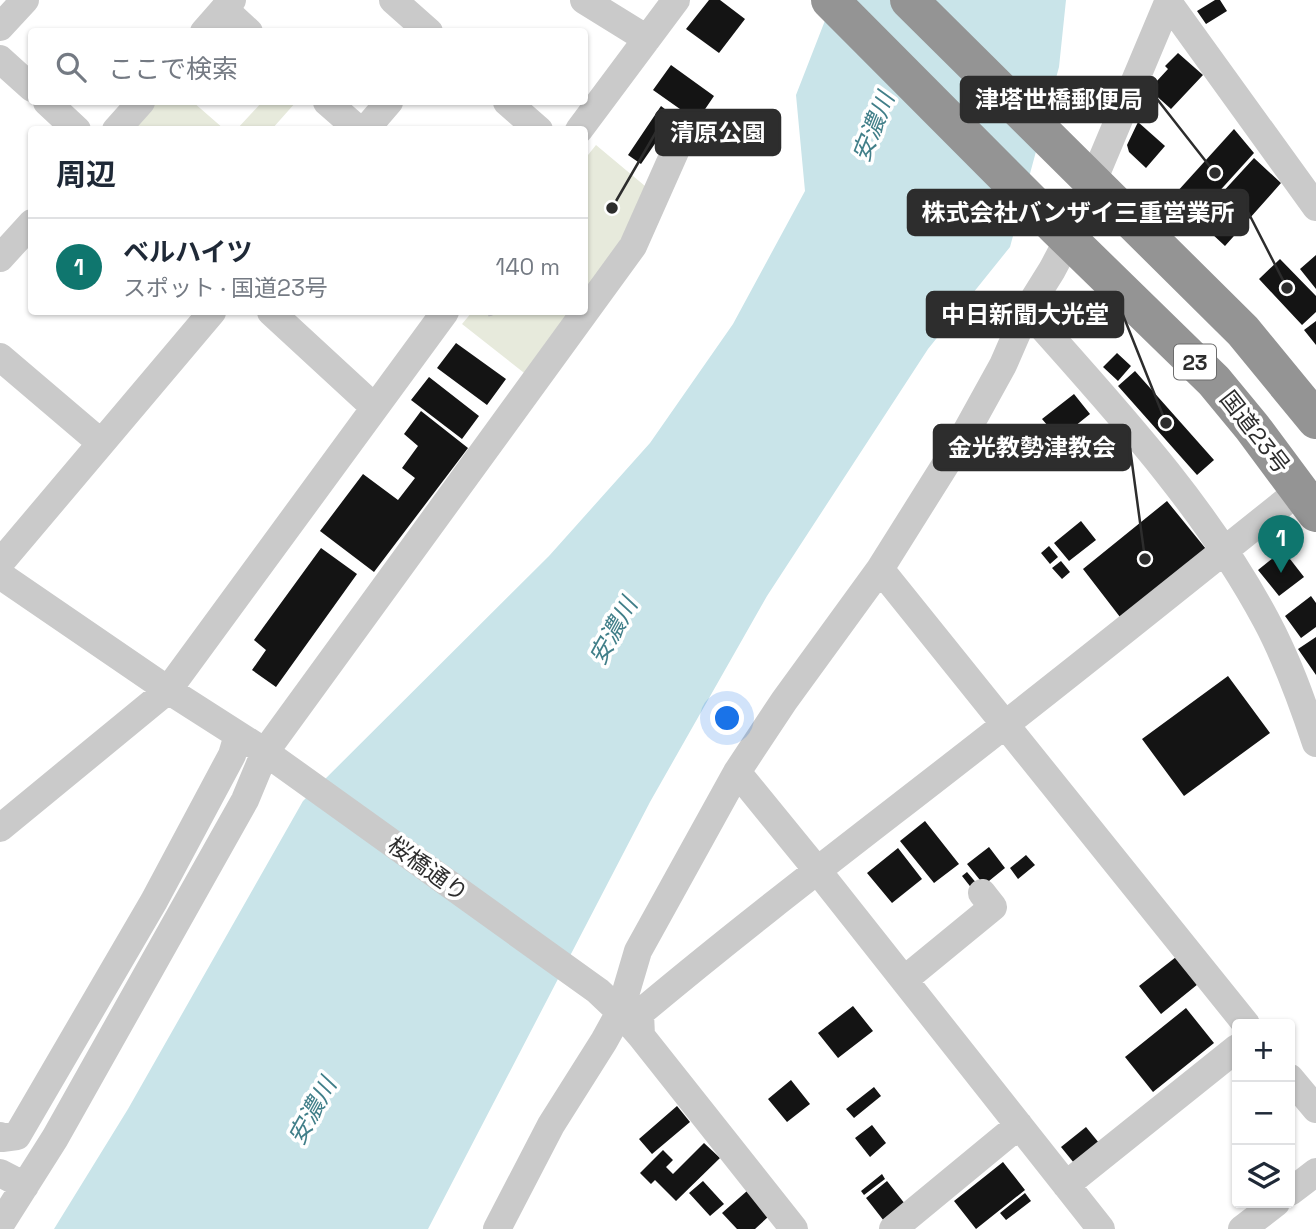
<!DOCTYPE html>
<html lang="ja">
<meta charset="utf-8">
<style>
body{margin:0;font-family:"Space Grotesk","Noto Sans JP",sans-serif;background:#f2f2f3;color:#1f2937}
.controls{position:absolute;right:21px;bottom:21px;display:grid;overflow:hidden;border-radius:7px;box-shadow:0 2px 5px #0004}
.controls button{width:63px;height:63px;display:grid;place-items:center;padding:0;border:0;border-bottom:2px solid #e0e1e3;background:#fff;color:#1f2937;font:35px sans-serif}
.you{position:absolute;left:728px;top:719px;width:24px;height:24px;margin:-18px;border:5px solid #fff;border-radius:50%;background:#1a73e8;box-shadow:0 0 0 10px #1a73e833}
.badge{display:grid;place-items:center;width:46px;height:46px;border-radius:50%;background:#0f766e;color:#fff;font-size:23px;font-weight:700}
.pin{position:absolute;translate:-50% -58px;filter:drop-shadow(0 2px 4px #0008)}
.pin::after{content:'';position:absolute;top:37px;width:24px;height:21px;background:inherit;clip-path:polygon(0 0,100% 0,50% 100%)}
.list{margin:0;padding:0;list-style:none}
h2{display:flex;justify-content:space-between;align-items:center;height:91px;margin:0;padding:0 28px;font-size:30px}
h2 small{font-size:23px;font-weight:400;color:#747a83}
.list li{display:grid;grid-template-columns:46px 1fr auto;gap:21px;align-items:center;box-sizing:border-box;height:98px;padding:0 28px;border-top:2px solid #e0e1e3}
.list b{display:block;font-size:26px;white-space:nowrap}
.list p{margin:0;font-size:23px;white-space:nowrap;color:#747a83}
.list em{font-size:23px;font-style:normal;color:#747a83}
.icon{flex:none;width:38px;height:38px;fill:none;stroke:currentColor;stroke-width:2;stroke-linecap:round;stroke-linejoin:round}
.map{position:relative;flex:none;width:1316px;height:1229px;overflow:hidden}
.search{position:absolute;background:#fff;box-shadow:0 2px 5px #0004;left:28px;top:28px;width:560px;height:77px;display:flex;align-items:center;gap:18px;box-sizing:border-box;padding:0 24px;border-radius:7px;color:#747a83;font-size:26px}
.panel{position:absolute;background:#fff;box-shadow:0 2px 5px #0004;left:28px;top:126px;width:560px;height:189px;border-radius:7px}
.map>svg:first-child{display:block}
.green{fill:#e7eadc}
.water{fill:#c9e4e9}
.building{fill:#141414}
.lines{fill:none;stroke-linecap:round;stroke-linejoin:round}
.path{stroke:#cacaca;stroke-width:4.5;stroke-dasharray:3.5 3.5;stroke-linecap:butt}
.minor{stroke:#cacaca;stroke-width:28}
.highway{stroke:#949494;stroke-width:38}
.labels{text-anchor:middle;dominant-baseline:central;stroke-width:7;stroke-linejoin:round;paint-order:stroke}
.shield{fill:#fff;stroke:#6c6c6c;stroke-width:2}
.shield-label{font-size:21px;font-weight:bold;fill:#2d2d2d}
.street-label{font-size:23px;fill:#2d2d2d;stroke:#fff}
.water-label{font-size:24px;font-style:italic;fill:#417f89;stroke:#fff}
.leader{fill:none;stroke:#2d2d2d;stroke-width:2.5}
.callout-dot{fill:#2d2d2d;stroke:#fff;stroke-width:2.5}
.callout{fill:#2d2d2d;stroke:#2d2d2d;stroke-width:2.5}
.callout-label{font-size:24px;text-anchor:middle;font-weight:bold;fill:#fff}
</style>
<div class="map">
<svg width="1316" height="1229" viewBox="0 0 1316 1229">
<rect width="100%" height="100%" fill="#fff"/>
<path class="green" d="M155,102H193L224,129L131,130Z
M262,102H296L272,129H237Z
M596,145L645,186L634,231L584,303V160Z
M472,312H578L528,376L462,324Z"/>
<path class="water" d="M833,0H1066L1059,67L1010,247L928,349L767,596L650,802L428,1229H54L128,1109L303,801L549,556L650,443L733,324L805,191L796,95Z"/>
<path class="building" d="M709,0H720L745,19L719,53L686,29Z
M1215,0H1220L1227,11L1206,24L1197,11Z
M1178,53L1203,75L1171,109L1151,91L1158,83L1156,82L1168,69L1165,66Z
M671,65L714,96L697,121L653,90Z
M661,106L674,116L641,164L628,155Z
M1138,122L1165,146L1146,168L1129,152L1127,145Z
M1234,129L1254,153L1196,217L1176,193Z
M1254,158L1281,183L1225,246L1197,220Z
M1316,255V289L1300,269Z
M1280,259L1316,296V312L1302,325L1259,279Z
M1316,321V345L1304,330Z
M456,343L506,379L487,405L437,368Z
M1117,353L1131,366L1118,381L1103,367Z
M1135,371L1214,460L1197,475L1118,386Z
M429,377L479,416L462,439L411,400Z
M1074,394L1090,414L1059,439L1042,419Z
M421,411L468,448L374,572L320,531L363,474L398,500L415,478L402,468L418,446L404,434Z
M1167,501L1206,549L1120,617L1083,569Z
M1081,521L1096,540L1069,561L1054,543Z
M1049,546L1058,557L1050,564L1041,553Z
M321,548L357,574L276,687L252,670L266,650L254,640Z
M1283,550L1304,577L1279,596L1258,570Z
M1061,561L1070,572L1062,579L1052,568Z
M1311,596L1316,603V627L1301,638L1285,616Z
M1316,637V675L1298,649Z
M1228,676L1270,733L1184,796L1142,739Z
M925,821L959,864L934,883L900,841Z
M989,847L1005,868L984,885L967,864Z
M898,848L922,879L892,903L867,873Z
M1026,855L1035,865L1018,879L1010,868Z
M967,872L978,885L973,890L962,876Z
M1176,957L1198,984L1161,1014L1139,986Z
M853,1006L873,1031L838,1058L818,1033Z
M1186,1008L1214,1043L1153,1092L1125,1057Z
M791,1080L810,1104L787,1122L768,1099Z
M874,1087L881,1096L854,1118L846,1109Z
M677,1106L690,1122L652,1154L639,1139Z
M872,1125L886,1143L870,1157L855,1138Z
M1086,1127L1099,1143L1074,1163L1061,1147Z
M704,1143L720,1158L676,1201L655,1180L651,1184L640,1173L663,1150L673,1160L666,1167L673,1174Z
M1003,1162L1025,1190L976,1229L954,1201Z
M882,1174L885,1179L864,1195L861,1191Z
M703,1181L724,1204L710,1216L689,1193Z
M887,1181L905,1204L884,1221L866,1198Z
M747,1191L769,1216L755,1229H737L722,1213Z
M1025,1193L1031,1201L1006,1220L1000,1213Z"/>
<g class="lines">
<path class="path" d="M482,312L489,314L497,312"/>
<path class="minor" d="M393,0L429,32
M584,0L647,39
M1168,2L1316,207
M224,9L249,32
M0,27L25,0
M204,32L232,0
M0,59L32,88
M47,102L77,130
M327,102L359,130
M507,102L539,130
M116,130L141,102
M365,130L389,102
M579,130L676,0
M0,258L32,223
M1027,310C1114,408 1204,504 1266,620C1287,659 1302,701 1316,743
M271,312L374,407
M0,357L101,443
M0,563L212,312
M880,569L1246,1024
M0,575L168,690L265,752L598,991L620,1012L641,1036L794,1229
M737,772L817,870L1101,1229
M0,828L168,690L445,312
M904,980L993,907L982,893
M641,1036L640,1013C758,914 881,822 1002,727C1102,649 1201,569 1300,490
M1290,1078L1316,1109
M0,1136L2,1138L17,1136L154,901L232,755L238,735
M0,1173L25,1186
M1066,1185L1237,1048
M1290,1192L1316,1172
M0,1225L55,1138L245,800L265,752L633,246L681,138
M497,1229L551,1125L604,1041L620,1012L638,951L737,772L784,701L880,569L966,432L1003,365L1027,310L1052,270L1069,238L1169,0
M893,1229L1019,1125
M1242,1229L1276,1203"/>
<path class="highway" d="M830,0L1057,228L1214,381L1252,427L1316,513
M909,0L1243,331L1316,420"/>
</g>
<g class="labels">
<rect class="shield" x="1174" y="344.5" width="42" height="35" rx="5"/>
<g class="shield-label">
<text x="1195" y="362">23</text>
</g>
<g class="street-label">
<text transform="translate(1255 432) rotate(52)">国道23号</text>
<text transform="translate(428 869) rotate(36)">桜橋通り</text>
</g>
<g class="water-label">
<text transform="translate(873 127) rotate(-68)">安濃川</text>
<text transform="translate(613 631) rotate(-61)">安濃川</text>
<text transform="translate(312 1111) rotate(-61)">安濃川</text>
</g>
</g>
<path class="leader" d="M1215 173L1157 99M612 208L656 132M1287 288L1248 212M1166 423L1123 315M1145 559L1130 448"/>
<g class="callout-dot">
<circle cx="1215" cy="173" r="7"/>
<circle cx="612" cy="208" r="7"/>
<circle cx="1287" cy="288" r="7"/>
<circle cx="1166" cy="423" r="7"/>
<circle cx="1145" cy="559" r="7"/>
</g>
<g class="callout">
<rect x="961" y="77" width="196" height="45" rx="7"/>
<rect x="656" y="110" width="124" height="45" rx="7"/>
<rect x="908" y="190" width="340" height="45" rx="7"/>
<rect x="927" y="292" width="196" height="45" rx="7"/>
<rect x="934" y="425" width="196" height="45" rx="7"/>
</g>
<g class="callout-label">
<text x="1059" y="108">津塔世橋郵便局</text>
<text x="718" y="141">清原公園</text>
<text x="1078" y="221">株式会社バンザイ三重営業所</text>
<text x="1025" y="323">中日新聞大光堂</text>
<text x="1032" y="456">金光教勢津教会</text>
</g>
</svg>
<div class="controls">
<button>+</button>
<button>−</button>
<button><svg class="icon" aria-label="layers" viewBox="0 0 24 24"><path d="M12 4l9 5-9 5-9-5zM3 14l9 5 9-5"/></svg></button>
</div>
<div class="you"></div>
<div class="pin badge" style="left:1281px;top:573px">1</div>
<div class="search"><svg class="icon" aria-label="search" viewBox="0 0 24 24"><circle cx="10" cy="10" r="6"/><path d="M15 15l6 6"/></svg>ここで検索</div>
<section class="panel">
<h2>周辺<small></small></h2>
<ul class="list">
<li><span class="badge">1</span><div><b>ベルハイツ</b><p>スポット · 国道23号</p></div><em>140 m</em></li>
</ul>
</section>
</div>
